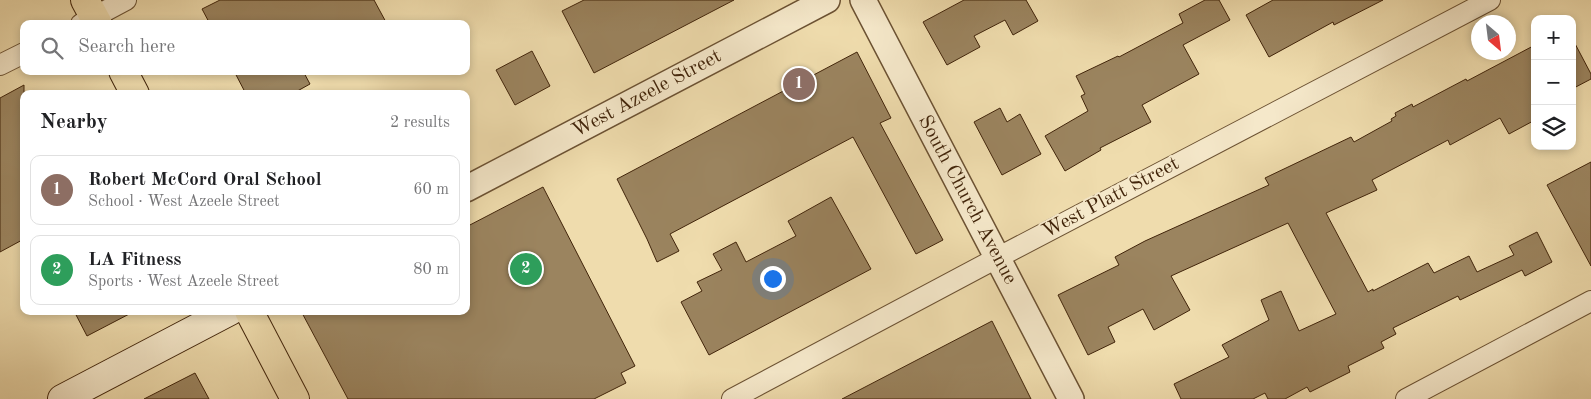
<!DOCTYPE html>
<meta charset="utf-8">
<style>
body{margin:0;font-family:"Old Standard TT",serif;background:#f6f6f6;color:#202124}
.controls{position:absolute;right:15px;top:15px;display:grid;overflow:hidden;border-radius:10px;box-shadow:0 2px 8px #0003}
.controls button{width:45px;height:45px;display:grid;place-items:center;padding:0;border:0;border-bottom:1px solid #e0e0e0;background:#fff;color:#202124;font:25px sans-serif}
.compass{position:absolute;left:1471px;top:15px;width:45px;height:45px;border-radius:50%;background:#fff;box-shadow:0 2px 8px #0003;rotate:152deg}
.you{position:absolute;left:772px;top:278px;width:18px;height:18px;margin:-12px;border:4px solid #fff;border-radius:50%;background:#1a73e8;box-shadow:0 0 0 8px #1a73e833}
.badge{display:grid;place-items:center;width:32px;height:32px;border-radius:50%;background:#0f766e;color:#fff;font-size:16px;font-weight:700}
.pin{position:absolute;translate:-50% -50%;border:2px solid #fff;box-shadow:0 1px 5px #0006}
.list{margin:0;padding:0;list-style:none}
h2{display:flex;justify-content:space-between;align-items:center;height:65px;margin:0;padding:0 20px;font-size:21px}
h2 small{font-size:16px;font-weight:400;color:#757577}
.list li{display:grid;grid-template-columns:32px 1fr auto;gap:15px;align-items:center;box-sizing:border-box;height:70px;margin:0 10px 10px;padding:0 10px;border:1px solid #e0e0e0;border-radius:10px}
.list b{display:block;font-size:19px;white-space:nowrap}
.list p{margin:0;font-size:16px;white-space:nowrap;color:#757577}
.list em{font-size:16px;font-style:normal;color:#757577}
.icon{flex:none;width:28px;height:28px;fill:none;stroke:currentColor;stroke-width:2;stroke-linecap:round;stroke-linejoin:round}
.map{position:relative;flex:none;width:1591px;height:399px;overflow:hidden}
.search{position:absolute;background:#fff;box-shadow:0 2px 8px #0003;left:20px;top:20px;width:450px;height:55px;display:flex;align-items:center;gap:12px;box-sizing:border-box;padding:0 18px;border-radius:10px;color:#757577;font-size:19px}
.panel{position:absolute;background:#fff;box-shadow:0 2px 8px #0003;left:20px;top:90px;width:450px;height:225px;border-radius:10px}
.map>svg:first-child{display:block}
.building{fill:#9b845f;stroke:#41240a}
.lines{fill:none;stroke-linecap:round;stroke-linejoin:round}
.minor-casing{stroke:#6c5233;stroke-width:22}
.tertiary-casing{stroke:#6c5233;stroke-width:28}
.secondary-casing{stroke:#41240a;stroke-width:30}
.primary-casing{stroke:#41240a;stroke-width:30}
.minor{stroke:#f5e8ca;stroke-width:20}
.tertiary{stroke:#f5e8ca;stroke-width:25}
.secondary{stroke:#f5e8ca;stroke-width:28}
.primary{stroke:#efdcad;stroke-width:28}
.labels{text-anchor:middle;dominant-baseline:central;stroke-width:4;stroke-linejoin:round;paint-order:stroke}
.street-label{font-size:20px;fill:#41240a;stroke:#f5e8ca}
</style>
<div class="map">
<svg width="1591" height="399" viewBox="0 0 1591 399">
<rect width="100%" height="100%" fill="#efdcad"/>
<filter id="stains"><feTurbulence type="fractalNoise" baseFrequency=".004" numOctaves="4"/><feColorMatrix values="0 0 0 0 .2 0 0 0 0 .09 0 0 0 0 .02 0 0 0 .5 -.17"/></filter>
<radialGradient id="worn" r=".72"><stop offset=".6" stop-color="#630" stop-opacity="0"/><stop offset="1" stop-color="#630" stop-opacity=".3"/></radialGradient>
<path class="building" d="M220,0H374L387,24H210L202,9Z
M584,0H734L594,73L562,11Z
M964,0H1026L1038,21L1013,35L1005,20L974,36L980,47L947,65L923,22Z
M1205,0H1219L1230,20L1183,45L1199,74L1142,105L1151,122L1100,148L1101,150L1065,171L1045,136L1088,111L1081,96L1085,94L1076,76L1118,56L1119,57L1183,23L1179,14Z
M1273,0H1383L1334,25L1333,22L1269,57L1246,15Z
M1572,38L1591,74V79L1572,89Z
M1535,45V120L1509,134L1500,118L1450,145L1448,140L1372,180L1377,190L1326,213L1368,292L1373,289V291L1428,263L1434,273L1469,256L1477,272L1514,255L1509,246L1537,232L1552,262L1525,276L1522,270L1460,300L1458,296L1393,328L1396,334L1381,342L1384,348L1348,366L1350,372L1310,392L1307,387L1285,399H1268L1265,393L1253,399H1181L1174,384L1229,357L1222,345L1269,320L1261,300L1281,291L1299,331L1336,314L1288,223L1171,276L1190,310L1154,330L1143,309L1108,327L1115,342L1088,355L1058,295L1119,265L1115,257L1145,241L1269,185L1265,178L1351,137L1354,142L1392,121L1391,119L1396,116L1395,113L1412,104L1413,107L1466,79L1467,81Z
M532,51L550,86L515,105L496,70Z
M857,52L891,118L880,123L943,240L916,254L853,137L670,234L679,251L657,262L647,239L617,179Z
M234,71H303L310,84L292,94H246Z
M24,85V239L0,252V98Z
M1000,108L1007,122L1020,114L1041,154L1002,175L974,122Z
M1591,162V266L1547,185Z
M543,187L635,366L621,373L626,383L594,399H348L301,311H466V227Z
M831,197L871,269L709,355L681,302L702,291L697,282L722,270L713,254L736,242L746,262L796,236L788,221Z
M74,311H135L87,336Z
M992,321L1031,399H842Z
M195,373L209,399H144Z"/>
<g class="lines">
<defs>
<path id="minor" d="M81,24L126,0
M0,65L24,53
M732,399L997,258L1490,0
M1406,399L1591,301"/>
<path id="tertiary" d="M863,0L1071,399
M466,189L827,0"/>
<path id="secondary" d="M62,399L230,311"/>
<path id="primary" d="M85,0L98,24
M123,71L135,94
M249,311L295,399"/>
</defs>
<use href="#minor" class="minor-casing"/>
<use href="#tertiary" class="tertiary-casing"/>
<use href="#secondary" class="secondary-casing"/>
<use href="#primary" class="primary-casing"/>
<use href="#minor" class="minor"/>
<use href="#tertiary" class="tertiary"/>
<use href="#secondary" class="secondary"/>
<use href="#primary" class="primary"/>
</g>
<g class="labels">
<g class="street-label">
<text transform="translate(647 94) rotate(-28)">West Azeele Street</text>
<text transform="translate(1111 198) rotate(-28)">West Platt Street</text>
<text transform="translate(967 200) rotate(62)">South Church Avenue</text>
</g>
</g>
<rect width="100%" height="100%" filter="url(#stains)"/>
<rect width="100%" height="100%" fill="url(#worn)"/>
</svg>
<div class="controls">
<button>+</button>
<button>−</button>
<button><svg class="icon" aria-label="layers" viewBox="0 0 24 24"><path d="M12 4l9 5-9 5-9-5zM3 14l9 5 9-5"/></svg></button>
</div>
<svg class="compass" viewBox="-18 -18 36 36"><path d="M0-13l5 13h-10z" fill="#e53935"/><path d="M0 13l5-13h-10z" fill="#757577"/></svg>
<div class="you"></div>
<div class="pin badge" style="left:799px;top:84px;background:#8d6e63">1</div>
<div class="pin badge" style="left:526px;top:269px;background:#2e9e5b">2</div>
<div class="search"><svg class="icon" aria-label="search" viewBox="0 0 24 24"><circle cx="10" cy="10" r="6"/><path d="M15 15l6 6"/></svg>Search here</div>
<section class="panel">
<h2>Nearby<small>2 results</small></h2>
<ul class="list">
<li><span class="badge" style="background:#8d6e63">1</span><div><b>Robert McCord Oral School</b><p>School · West Azeele Street</p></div><em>60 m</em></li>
<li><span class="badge" style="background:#2e9e5b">2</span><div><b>LA Fitness</b><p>Sports · West Azeele Street</p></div><em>80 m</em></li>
</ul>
</section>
</div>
